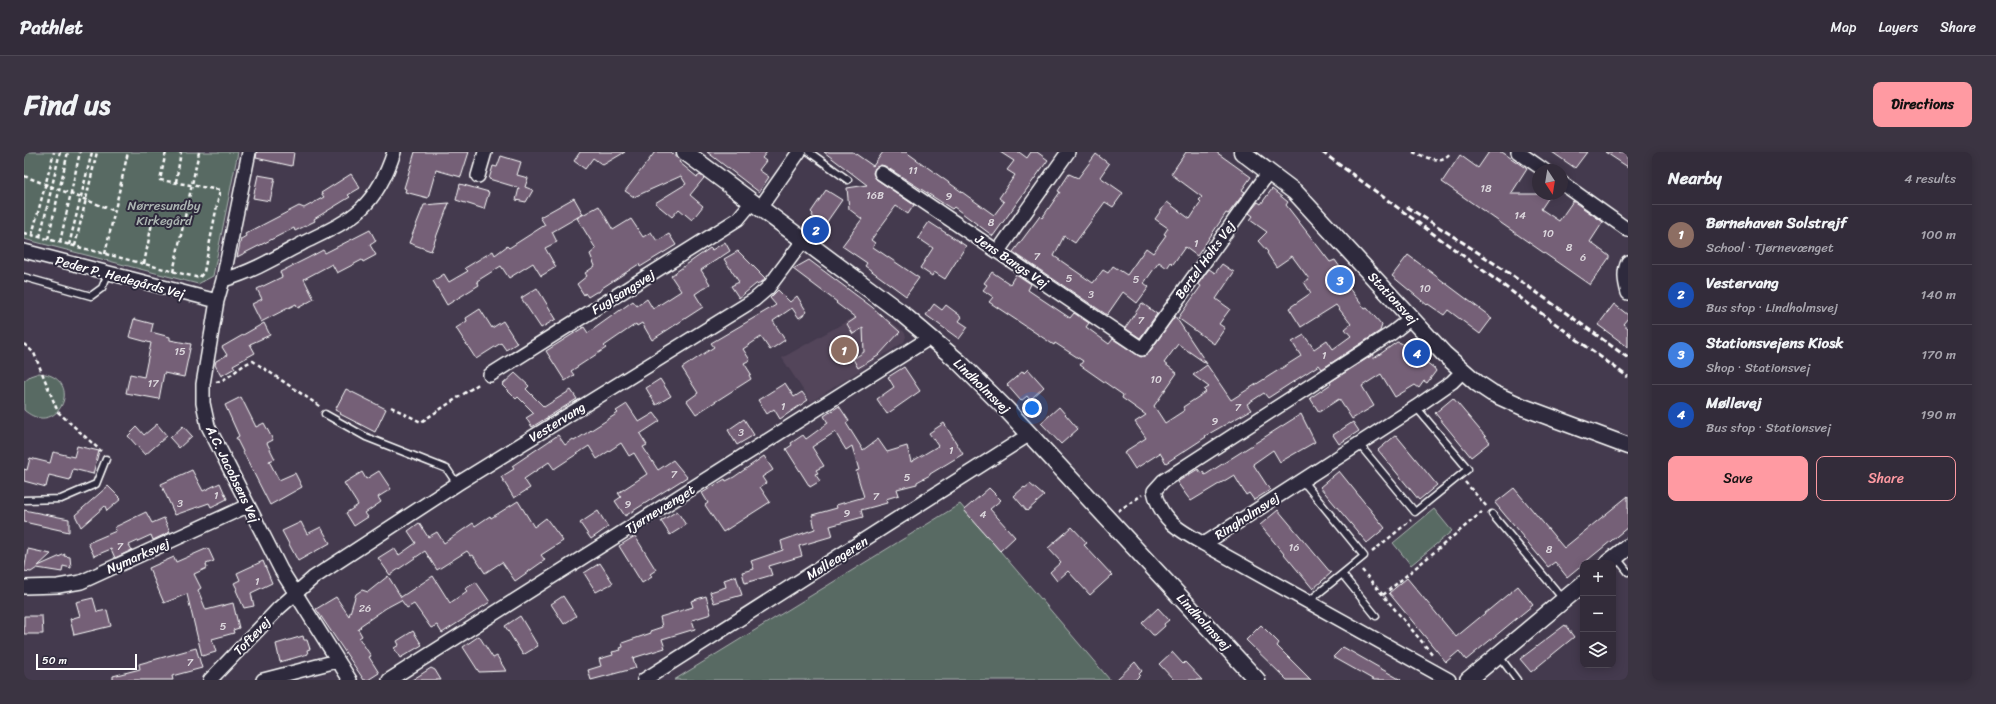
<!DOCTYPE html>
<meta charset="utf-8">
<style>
body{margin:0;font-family:Sriracha,sans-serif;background:#3b3442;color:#f1f3f6}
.controls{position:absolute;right:12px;bottom:12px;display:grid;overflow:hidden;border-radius:8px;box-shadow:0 2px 10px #0003}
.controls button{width:36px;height:36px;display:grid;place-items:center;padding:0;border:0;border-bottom:1px solid #4e4854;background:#332c3a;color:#f1f3f6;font:20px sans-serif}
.compass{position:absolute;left:1508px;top:12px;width:36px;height:36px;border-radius:50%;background:#332c3a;box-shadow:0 2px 10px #0003;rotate:168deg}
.scale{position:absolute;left:12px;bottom:10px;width:101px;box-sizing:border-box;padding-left:4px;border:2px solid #fff;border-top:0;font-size:11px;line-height:14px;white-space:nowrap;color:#fff;-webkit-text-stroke:3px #2f2a3d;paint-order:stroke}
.you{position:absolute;left:1008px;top:256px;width:14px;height:14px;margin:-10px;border:3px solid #fff;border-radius:50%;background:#1a73e8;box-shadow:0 0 0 6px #1a73e833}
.badge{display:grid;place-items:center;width:26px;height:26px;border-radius:50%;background:#ff9aa2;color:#fff;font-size:13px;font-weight:700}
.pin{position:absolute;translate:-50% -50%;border:2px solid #fff;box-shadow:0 1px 4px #0006}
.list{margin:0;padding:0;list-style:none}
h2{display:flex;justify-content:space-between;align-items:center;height:52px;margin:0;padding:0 16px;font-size:17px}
h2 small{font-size:13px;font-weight:400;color:#a9a7af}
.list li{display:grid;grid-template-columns:26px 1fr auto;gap:12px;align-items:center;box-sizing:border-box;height:60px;padding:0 16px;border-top:1px solid #4e4854}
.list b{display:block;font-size:15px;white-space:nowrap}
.list p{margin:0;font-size:13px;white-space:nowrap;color:#a9a7af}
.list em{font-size:13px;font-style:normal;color:#a9a7af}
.actions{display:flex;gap:8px;padding:12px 16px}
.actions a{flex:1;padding:9px 0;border:1px solid #ff9aa2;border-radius:8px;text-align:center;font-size:14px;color:#ff9aa2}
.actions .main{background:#ff9aa2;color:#111}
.icon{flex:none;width:22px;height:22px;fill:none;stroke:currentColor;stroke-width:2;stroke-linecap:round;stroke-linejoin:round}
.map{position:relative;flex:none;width:1604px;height:528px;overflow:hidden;border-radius:8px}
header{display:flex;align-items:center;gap:24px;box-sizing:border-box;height:56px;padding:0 20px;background:#332c3a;border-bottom:1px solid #4e4854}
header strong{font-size:19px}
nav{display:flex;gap:22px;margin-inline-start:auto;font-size:14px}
.intro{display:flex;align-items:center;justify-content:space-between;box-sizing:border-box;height:96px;padding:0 24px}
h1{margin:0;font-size:28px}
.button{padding:10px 18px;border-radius:8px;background:#ff9aa2;color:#111;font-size:14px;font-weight:700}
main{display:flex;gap:24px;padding:0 24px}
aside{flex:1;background:#332c3a;border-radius:8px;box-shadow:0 2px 10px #0003}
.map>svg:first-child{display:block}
.built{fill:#53455a}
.green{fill:#586b64;stroke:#acb5b2}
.building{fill:#756077;stroke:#fff}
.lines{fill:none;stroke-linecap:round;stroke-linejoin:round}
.service-casing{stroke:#fff;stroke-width:9}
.minor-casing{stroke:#fff;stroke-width:16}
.tertiary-casing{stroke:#fff;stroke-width:19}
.path{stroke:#fff;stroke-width:2.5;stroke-dasharray:4 3;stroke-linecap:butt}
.service{stroke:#2f2a3d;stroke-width:6}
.minor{stroke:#2f2a3d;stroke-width:13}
.tertiary{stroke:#2f2a3d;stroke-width:16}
.rail{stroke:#fff;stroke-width:3;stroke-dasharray:6 3;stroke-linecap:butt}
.labels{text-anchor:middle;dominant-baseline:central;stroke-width:4;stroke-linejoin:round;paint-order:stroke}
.number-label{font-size:11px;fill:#dcd7dd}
.park-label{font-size:13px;fill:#acb5b2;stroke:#2f2a3d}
.street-label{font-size:13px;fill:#fff;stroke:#2f2a3d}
</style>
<header>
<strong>Pathlet</strong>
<nav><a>Map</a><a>Layers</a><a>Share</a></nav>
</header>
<div class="intro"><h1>Find us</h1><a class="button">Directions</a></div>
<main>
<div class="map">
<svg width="1604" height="528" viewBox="0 0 1604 528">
<rect width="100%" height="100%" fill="#443a4e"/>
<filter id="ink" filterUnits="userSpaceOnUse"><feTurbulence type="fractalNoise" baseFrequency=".025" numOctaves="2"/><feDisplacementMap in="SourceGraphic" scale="8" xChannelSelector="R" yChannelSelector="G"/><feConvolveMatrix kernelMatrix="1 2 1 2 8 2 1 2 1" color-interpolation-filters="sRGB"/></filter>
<g filter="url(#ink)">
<path class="built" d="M848,155L880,180L882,184L880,190L787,250L758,206Z"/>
<path class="green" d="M0,0H214L189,124L174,132L0,87Z
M15,221C63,225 34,288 0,258V229L6,224Z
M936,352L1086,528H650Z
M1410,357L1428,379L1387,413L1369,391Z"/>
<path class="building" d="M233,0H270L268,14L232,6Z
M391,0H445L437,25L412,18L404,46L381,40L382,37L380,36Z
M556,0H601L579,13L569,6L561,17L550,9Z
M631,0H647L656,8L655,10L673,25L676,23L680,26L666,43L679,54L668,68L655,57L648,65L631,51L662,32L657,24L610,45L601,39Z
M683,0H743L738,6L742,9L735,18L745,25L735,40Z
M800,0H829L849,14L859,0H882L970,63L980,50L975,46L991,23L983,18L990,9L976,0H995L1003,6L1007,0H1013L1024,8L969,84L930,55L928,57L861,14L857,13L851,16L849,21L852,27L890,53L884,62L872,54L847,88L851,91L849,95L895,126L882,144L841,114L843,111L818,94L838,67L825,57L823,36L843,33Z
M1162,0H1192L1227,25L1218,38L1221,40L1204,62L1202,61L1173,104L1161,95L1149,112L1147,110L1143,116L1135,110L1120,131L1125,135L1113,151L1099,140L1083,163L989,100L1016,64L1018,66L1036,40L1034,39L1045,22L1054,26L1072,2L1085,12L1076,25L1099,41L1089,55L1081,50L1051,91L1040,84L1030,104L1069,131L1079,118L1084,121L1089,114L1103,123L1122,96L1129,101L1142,83L1140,82L1144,76L1131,67L1143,50L1166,67L1177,50L1175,48L1178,45L1147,22Z
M1465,0H1478L1503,17L1487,42H1527L1517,57L1535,69L1549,49L1579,70L1566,90L1585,104V106L1566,133L1418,30L1436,3L1454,16Z
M1528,0H1563L1551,16Z
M1581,0H1604V15Z
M477,4L497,10L493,23L504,26L501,35L509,38L502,50L492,48L495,36L465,27L469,14L473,15Z
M327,22L336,36L324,43L326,45L290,67L291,69L271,79L270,76L213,105L217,87L222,84L221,82L275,54L280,56L300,45L297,41Z
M234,23L251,26L246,49L229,46Z
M436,32L465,40L460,57L432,48Z
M1248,37L1264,50L1262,53L1306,110L1311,108L1325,128L1321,131L1341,157L1343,156L1358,173L1356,179L1298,217L1295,213L1244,246L1240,241L1223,252L1227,258L1181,284L1182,285L1142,311L1136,301L1111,317L1100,300L1122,286L1111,270L1122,263L1098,246L1099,243L1056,213L1059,209L1031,191L1030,193L965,150L969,145L959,138L963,133L960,131L968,120L986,132L992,122L1007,132L1004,138L1046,166L1050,161L1065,171L1062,175L1085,192L1089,187L1117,205L1124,202L1151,164L1183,212L1154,192L1140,211L1153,221L1130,254L1141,271L1161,258L1159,255L1182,240L1180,238L1185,235L1169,223L1183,213L1207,248L1277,204L1268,190L1280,183L1290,197L1303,188L1309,197L1327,184L1321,177L1327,172L1312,153L1277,175L1265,156L1287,141L1280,130L1285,127L1268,104L1252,115L1243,101L1244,100L1234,89L1243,80L1226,68L1229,64L1225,61L1234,50L1237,52Z
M802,38L818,48L802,71L800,69L798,71L788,64L789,62L787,60Z
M550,46L559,62L528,80L533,90L521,96L532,115L517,124L509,111L485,126L477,114L453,129L455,133L423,153L409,129L420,122L425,130L444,119L441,116L469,99L471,103L483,94L485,96L521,73L516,65Z
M425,51L407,99L385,91L400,53Z
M575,54L589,78L607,67L619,85L627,80L633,89L645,82L652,93L616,115L615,112L578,136L575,140H572L564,145L561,141L560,143L553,132L563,124L561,121L571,114L566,102L572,97L553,66Z
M905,70L942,94L921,127L910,120L908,124L896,116L909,96L894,86Z
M346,78L352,89L346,93L352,103L339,110L338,108L313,121L308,112L280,127L290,147L274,156L272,152L237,170L228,152L238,147L233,137L258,125L256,120L284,106L299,98L301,101Z
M701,90L706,99L677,118L686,132L671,142L679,155L628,188L618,171L613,174L612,172L580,194L582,196L547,219L550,223L541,229L522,199L560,175L564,181L609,149L613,154L623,147L629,157L657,139L647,124L652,120L686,96L688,98Z
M714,99L741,126L738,130L732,132L715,146L707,134L715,130L700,107Z
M1384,103L1468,166L1456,182L1424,158L1420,163L1404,152L1403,153L1368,124Z
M785,108L848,155L876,180L854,204L834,216L829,207L840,200L839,176L829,182L823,172L832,166L812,151L813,150L769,117Z
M1198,112L1210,120L1192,147L1206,157L1195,172L1201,176L1190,192L1154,166L1177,134L1174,132L1185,117L1191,121Z
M513,136L532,167L517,176L497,146Z
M754,138L766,150L773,144L783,160L775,166L768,156L749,169L761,188L746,198L737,185L719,197L726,208L720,211L727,222L725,223L727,227L672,262L663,249L674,241L658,216L690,195L687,191L752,153L746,146Z
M1118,151L1133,162L1116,186L1101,176Z
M910,152L918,158L922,153L938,165L935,169L944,175L935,187L902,163Z
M1590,152L1604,163V166L1599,172L1604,176V195L1574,173Z
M456,157L468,176L479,169L493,191L482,198L477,191L452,207L432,176L443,169L442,166Z
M110,167L129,172L127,180L146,185V188L167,192L160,225L140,221L135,247L102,241L106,222L120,225L127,191L105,185Z
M240,171L246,183L226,192L231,201L209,213L211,216L197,224L191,213L192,209L203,203L198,195Z
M1373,190L1377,191L1410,216L1412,219L1403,231L1400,229L1395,236L1391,233L1371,245L1357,222L1338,234L1350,254L1328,267L1315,247L1295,260L1286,246L1307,232L1306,230L1350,202L1349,207Z
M880,215L896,239L863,262L853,247L870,235L864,225Z
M1004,217L1020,235L1006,248L1003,244L997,249L983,233L999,219L1000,221Z
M491,221L505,234L502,237L520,255L547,238L553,247L508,275L502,266L510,261L494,245L492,247L478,233Z
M636,227L647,244L632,253L622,236Z
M761,231L770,245L778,240L784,248L756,267L750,257L743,262L734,248Z
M322,237L362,257L351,280L316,262L317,261L311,258Z
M217,245L232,275L240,271L249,288L243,291L251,307L245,309L255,328L271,321L278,335L246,353L212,286L215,284L201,253Z
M1429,246L1466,290L1447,305L1411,261Z
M603,252L615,270L630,261L636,269L616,282L623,293L619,295L634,318L649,308L663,325L601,364L591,349L597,345L594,341L623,322L610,301L605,304L597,291L573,307L565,294L530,317L525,310L500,327L506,336L490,346L477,325L490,317L488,314L534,283L541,293L549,287L550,289L594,261L592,259Z
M815,254L825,269L822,271L839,298L854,287L863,300L883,294L887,310L914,294L905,281L920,271L939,302L906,322V323L893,330V332L873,337L875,343L862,347L863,351L837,358L839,365L806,374L809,384L775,394L778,404L745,414L748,423L721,431L718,420L730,417L727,409L759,398L757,389L791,377L788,363L813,356L812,353L840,345L832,319L835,318L828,294L822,298L811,280L788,295L800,314L792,318L794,321L791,322L796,329L786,335L762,297L768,293L767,291L779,283L782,287L804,271L800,264Z
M1035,255L1054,277L1037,292L1017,271Z
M1277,262L1291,290L1256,310L1249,298L1229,312L1246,338L1230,348L1225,341L1222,343L1210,323L1167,349L1163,344L1153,330L1174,317L1177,321L1179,320L1181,323Z
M720,267L730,283L713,293L704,278Z
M1329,270L1335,279L1315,292L1309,283Z
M133,272L143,284L121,303L104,284L113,275L120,283Z
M159,274L168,284L155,296L146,286Z
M1372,283L1413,333L1395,348L1354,298Z
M53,294L75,299L69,322L49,317L46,328L25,323L22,335L0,329V317L3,318L6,306L26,311L29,300L50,305Z
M740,304L749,318L738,325L742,331L736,335L746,350L699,380L681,353L684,351L678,341L701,327L702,329L710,325Z
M168,318L179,339L196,331L203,347L187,355L185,351L151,363L137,332Z
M355,319L367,337L354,345L357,350L341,361L344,365L330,374L322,361L334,353L320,331L338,320L342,327Z
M1315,319L1361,376L1343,391L1296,335Z
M1006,332L1020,344L1003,359L990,344L1000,335L1001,336Z
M84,334L97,347L83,359L81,354L57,375L51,363Z
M965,336L977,348L966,357L991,385L976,399L940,358Z
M1490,336L1540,396L1604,344V375L1543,425L1531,410L1524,415L1471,351Z
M494,349L510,375L522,366L539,389L517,403L521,408L491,429L478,410L461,421L449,403L447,404L443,399L413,418L401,399L366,423L354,406L370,396L375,403L392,391L384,379L395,371L404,385L413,380L420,391L449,371L451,374L466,364L467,366Z
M0,358L45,367V380L0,370Z
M1254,358L1307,421L1289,437L1236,373Z
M574,359L584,375L567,387L556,371Z
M653,359L662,373L646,383L637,369Z
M122,360L128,371L140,366L146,380L129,388L127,383L105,393L108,398L91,406L87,397L70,404L64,391L92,379L91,375Z
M277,370L283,382L297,375L306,391L274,409L258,379Z
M1048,375L1063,391L1060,393L1088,423L1066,443L1044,419L1033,429L1026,420L1037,410L1024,396Z
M611,384L632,418L626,422L628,425L618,431L595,394Z
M184,396L190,409L182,412L183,416L170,422L177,436L174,438L182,458L209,451L215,476L209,478L210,481L188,487L192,500L178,504L163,442L140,451L125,416L150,405L152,410Z
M4,397L27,402L14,414L41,402L40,404L46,405L47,416L39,414L38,420L13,416L7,420L0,419Z
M239,409L248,431L227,441L230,454L220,456L212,438L213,437L210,431L216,428L213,421Z
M576,411L589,431L572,440L560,421Z
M364,424L377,445L409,424L426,451L443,439L441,437L452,430L466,450L418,481L413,473L407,476L390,452L383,456L377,448L362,456L336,474L337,475L334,477L338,484L335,486L347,504L345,505L355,521L344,528H340L292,457L312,445L325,464L332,442L338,438L344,440Z
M712,424L718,443L690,451L686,440L702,435L700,428Z
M1383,426L1432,485L1494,434L1509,453L1442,508L1435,499L1422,510L1365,441Z
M539,444L552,464L540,472L527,452Z
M682,444L687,462L668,468L671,477L638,487L641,496L609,506L612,516L567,528L564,518L577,514L575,507L589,503L588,500L597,498L596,496L599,495L598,491L627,481L626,479L638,475L636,465L669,455L667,449Z
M69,446L73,460L83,458L87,474L50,483L46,467L56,464L52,450Z
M1134,456L1145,468L1140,472L1141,474L1131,483H1129L1118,471Z
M0,464H18L19,482H0Z
M496,464L514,494L499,503L481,474Z
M1237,473L1255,491L1253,494L1287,528H1263L1222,488Z
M1541,473L1550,485L1507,520L1496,507Z
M389,479L398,493L376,506L370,496L375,493L373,489Z
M279,484L280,488H283L286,497L283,498L284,502L256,510L252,492Z
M455,484L469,506L473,504L482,519L455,520L439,495Z
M1319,495L1377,528H1350L1309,505Z
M172,496L178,516L148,524L149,528H89V524L116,517L115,512Z
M1148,500L1159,512L1161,510L1178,528H1150L1135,512Z
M1111,510L1118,519L1115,522L1116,523L1111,528H1092Z
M407,516L411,518L417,528H388Z"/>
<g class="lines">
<defs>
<path id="service" d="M785,0L824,28
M0,125L67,144L78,136L84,122
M301,262L342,285L423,317L433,332
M1335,292L1391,360L1444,317L1392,255
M1278,328L1340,404L1285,449
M0,348L37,347L72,332L82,307
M1468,362L1540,448
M1593,406L1604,420
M1318,422L1352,464
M1475,504L1493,528"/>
<path id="minor" d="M225,0L199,128L193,149L179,232V251L184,274L257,418L326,528
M1494,0L1520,18
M857,21L1118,197L1245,20
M454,24L461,0
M1538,31L1604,78
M736,56L775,0
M0,99L193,149
M974,99L1044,0
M1604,110C1599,120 1601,130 1604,141
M199,128C228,120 253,105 279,91C299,81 321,72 337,57C354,41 363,22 370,0
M466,223L714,67L728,50
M1180,392C1155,378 1137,369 1130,339L1139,329L1368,181L1387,166
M0,435L34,434L57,430L223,354
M186,528L255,456L289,426L433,332L730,148L744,136L779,89
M239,528L313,509
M365,528L907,185
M620,528L1006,282
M1425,528L1180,392L1392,255L1428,230L1439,219"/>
<path id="tertiary" d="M661,0L876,160L935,210L983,258L1233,528
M1218,0L1271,40L1420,202L1453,231L1468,241L1499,255L1604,294
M1584,411L1604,395
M1444,528L1559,432"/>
</defs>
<use href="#service" class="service-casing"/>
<use href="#minor" class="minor-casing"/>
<use href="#tertiary" class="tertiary-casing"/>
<path class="path" d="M1389,0C1402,5 1417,14 1427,0
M0,24L91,59
M152,30L157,0
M0,81L175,126L180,120L196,38L136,28L142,0
M8,83L30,0
M16,85L36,0
M24,87L44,0
M36,90L56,0
M45,93L68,0
M51,94L73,0
M81,102L104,0
M120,112L128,71
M149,120L175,0
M0,192L10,201L34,260L77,299
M192,230C207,227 215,213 229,209L297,255
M367,255L397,270L456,231
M1441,330L1463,355
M1094,359L1118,343
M1348,400L1387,368
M1338,418L1409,503
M1359,443L1458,360"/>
<use href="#service" class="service"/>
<use href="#minor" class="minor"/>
<use href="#tertiary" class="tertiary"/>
<path class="rail" d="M1298,0L1604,225
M1383,55C1459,102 1532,153 1604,206"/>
</g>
</g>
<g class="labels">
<g class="number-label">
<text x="889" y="18">11</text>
<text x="1462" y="36">18</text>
<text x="851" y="43">16B</text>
<text x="925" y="44">9</text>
<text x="1496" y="63">14</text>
<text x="967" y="70">8</text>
<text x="1524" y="81">10</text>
<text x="1172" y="91">1</text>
<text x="1545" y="95">8</text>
<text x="1013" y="104">7</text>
<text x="1559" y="105">6</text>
<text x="1045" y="126">5</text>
<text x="1112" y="127">5</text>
<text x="1401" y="136">10</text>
<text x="1067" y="142">3</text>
<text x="1117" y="168">7</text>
<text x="156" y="199">15</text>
<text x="1300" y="203">1</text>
<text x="1132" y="227">10</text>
<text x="129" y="231">17</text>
<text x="759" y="254">1</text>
<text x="1214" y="255">7</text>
<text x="1191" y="269">9</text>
<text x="717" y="280">3</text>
<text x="927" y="298">1</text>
<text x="650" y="322">7</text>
<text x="883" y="325">5</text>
<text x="192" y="343">1</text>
<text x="852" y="344">7</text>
<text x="156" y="351">3</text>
<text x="604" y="352">9</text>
<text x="823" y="361">9</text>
<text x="959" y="362">4</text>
<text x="96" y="394">7</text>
<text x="1270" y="395">16</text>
<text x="1525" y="397">8</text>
<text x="233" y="429">1</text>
<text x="341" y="456">26</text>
<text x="199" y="474">5</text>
<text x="166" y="510">7</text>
</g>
<g class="park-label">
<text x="140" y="53">Nørresundby<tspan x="140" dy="15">Kirkegård</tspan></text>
</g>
<g class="street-label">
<text transform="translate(1181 108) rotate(-54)">Bertel Holts Vej</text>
<text transform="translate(988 109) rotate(34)">Jens Bangs Vej</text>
<text transform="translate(96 125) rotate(15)">Peder P. Hedegårds Vej</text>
<text transform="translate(599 140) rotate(-32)">Fuglsangsvej</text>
<text transform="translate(1369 146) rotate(47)">Stationsvej</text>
<text transform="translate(958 234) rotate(44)">Lindholmsvej</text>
<text transform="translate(533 270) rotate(-32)">Vestervang</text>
<text transform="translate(209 322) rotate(64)">A.C. Jacobsens Vej</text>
<text transform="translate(636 357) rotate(-32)">Tjørnevænget</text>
<text transform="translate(1223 364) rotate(-33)">Ringholmsvej</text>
<text transform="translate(114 404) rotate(-24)">Nymarksvej</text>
<text transform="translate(813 406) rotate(-32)">Mølleageren</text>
<text transform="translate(1180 470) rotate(47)">Lindholmsvej</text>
<text transform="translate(228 484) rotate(-46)">Toftevej</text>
</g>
</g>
</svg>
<div class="controls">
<button>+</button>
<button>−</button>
<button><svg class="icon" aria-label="layers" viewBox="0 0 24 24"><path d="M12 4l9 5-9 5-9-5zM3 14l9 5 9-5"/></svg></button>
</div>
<svg class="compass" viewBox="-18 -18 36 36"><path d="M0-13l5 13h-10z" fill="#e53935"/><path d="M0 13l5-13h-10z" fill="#a9a7af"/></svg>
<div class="scale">50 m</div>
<div class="you"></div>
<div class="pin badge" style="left:820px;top:198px;background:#8d6e63">1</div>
<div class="pin badge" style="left:792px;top:78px;background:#1a4fb4">2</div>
<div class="pin badge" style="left:1316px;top:128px;background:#3f7fe0">3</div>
<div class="pin badge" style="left:1393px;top:201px;background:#1a4fb4">4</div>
</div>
<aside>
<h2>Nearby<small>4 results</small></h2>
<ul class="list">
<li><span class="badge" style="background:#8d6e63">1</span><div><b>Børnehaven Solstrejf</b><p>School · Tjørnevænget</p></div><em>100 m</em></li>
<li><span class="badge" style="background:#1a4fb4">2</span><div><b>Vestervang</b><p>Bus stop · Lindholmsvej</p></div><em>140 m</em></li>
<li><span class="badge" style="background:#3f7fe0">3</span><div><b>Stationsvejens Kiosk</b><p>Shop · Stationsvej</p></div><em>170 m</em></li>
<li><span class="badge" style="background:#1a4fb4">4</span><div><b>Møllevej</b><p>Bus stop · Stationsvej</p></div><em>190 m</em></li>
</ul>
<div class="actions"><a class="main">Save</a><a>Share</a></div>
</aside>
</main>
